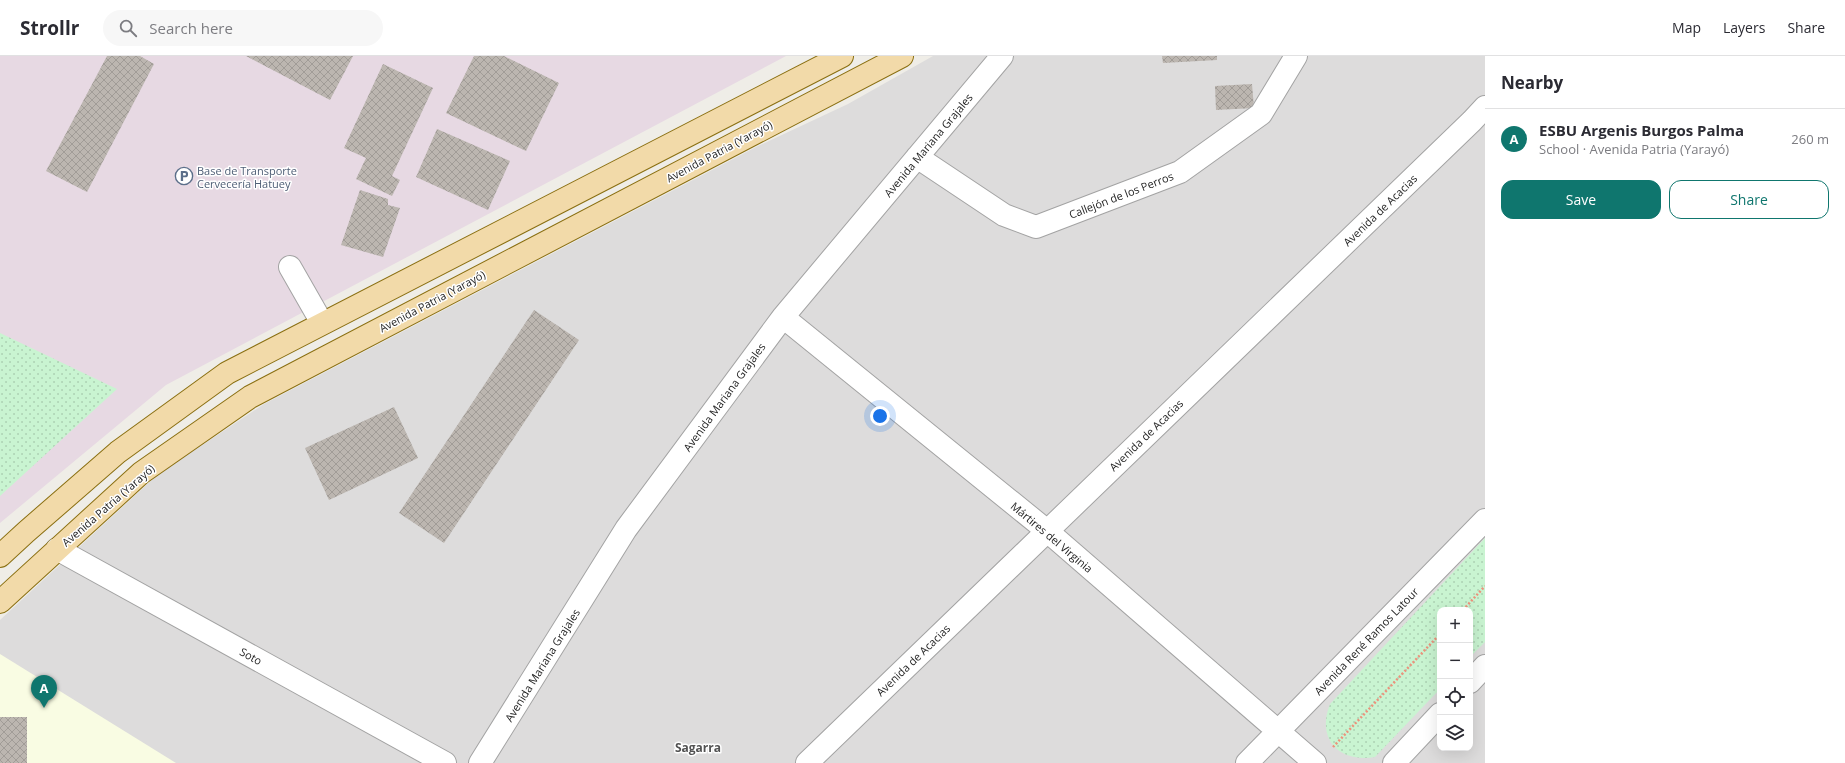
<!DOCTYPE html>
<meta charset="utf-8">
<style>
body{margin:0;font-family:"Open Sans",sans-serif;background:#f7f7f7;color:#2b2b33}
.controls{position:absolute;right:12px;bottom:12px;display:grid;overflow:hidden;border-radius:8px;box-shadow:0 4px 16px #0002}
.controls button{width:36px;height:36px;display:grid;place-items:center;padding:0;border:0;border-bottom:1px solid #e1e1e2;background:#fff;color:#2b2b33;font:20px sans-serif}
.you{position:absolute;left:880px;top:360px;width:14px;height:14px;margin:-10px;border:3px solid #fff;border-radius:50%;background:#1a73e8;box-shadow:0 0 0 6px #1a73e833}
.badge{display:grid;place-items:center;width:26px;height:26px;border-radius:50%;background:#0f766e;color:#fff;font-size:13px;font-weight:700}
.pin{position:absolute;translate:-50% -33px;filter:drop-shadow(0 1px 2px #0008)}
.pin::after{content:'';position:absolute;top:21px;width:14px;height:12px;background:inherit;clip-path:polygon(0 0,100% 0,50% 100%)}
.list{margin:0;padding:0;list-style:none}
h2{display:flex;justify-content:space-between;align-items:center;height:52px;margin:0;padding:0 16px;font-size:17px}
h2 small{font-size:13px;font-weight:400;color:#7c7c81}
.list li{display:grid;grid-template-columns:26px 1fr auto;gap:12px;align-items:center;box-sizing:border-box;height:60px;padding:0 16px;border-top:1px solid #e1e1e2}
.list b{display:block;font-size:15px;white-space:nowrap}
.list p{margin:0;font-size:13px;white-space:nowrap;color:#7c7c81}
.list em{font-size:13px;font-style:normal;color:#7c7c81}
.actions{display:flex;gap:8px;padding:12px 16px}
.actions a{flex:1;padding:9px 0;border:1px solid #0f766e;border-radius:12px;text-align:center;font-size:14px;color:#0f766e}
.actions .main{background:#0f766e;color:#fff}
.icon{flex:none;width:22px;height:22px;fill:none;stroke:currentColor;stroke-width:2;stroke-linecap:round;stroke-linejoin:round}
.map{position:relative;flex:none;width:1485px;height:707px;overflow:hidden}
header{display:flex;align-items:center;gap:24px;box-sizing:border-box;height:56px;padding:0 20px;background:#fff;border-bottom:1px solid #e1e1e2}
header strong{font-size:19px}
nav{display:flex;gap:22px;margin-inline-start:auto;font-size:14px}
.search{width:280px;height:36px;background:#f7f7f7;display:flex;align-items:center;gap:10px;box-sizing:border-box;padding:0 14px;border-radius:22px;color:#7c7c81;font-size:15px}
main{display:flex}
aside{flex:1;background:#fff}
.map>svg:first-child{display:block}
.residential{fill:#dddcdc;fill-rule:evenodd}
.industrial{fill:#e7d9e3}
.education{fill:#f9fce3}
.park{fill:url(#park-dots)}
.building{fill:url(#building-cross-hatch)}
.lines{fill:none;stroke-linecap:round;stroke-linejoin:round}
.minor-casing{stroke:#a3a3a3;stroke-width:24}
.major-casing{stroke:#8a6f11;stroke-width:24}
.path{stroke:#eb937c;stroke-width:2.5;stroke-dasharray:2 2;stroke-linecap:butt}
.minor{stroke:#fff;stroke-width:22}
.major{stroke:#f2daa9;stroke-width:22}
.labels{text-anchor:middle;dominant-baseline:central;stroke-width:3;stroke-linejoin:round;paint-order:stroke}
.street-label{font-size:11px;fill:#1f1f1f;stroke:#fff}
.service-label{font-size:11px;fill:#4e5e75;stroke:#fff;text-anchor:start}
.neighbourhood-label{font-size:12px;font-weight:bold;fill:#525252;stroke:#fff}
</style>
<header>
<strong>Strollr</strong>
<div class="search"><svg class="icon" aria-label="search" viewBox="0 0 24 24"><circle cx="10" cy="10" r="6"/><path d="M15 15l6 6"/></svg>Search here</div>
<nav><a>Map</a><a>Layers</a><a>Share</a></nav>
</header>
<main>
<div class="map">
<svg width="1485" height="707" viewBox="0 0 1485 707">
<defs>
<pattern id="park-dots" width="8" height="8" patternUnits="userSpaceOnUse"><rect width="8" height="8" fill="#c9f4d1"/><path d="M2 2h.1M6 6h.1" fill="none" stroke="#acd1b3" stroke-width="1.8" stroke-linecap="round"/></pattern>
<pattern id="building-cross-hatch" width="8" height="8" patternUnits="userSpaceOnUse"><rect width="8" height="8" fill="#bcb6b0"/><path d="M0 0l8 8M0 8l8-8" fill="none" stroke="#a19c97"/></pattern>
</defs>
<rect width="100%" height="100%" fill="#efede7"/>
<path class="residential" d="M933,0H1485V707H0V564L156,420L264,348L758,90L848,48ZM1440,554H1470V692H1440Z"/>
<path class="industrial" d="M0,0H786L166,329L0,467Z"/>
<path class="education" d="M0,598L176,707H0Z"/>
<path class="park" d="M0,277L117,333L0,440Z
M1485,482V586L1470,601V554H1440V633L1375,701C1339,707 1316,683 1330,648Z"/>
<path class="building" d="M107,0H140L154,8L87,136L46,115Z
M246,0H353L330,44Z
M474,0H504L559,27L526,95L446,57Z
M1162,0H1217V4L1163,7Z
M383,8L433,32L392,120L400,124L392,140L356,123L366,102L344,92Z
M1252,28L1254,52L1216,54L1215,30Z
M437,73L510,105L488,154L416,121Z
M360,134L388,143V149L400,152L383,201L341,189Z
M534,254L579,284L444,487L399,457Z
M394,351L418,402L329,444L305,392Z
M0,661H27V707H0Z"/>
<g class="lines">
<defs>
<path id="minor" d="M917,101L1004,159L1036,171L1180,116L1261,58L1296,0
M290,211L322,267
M783,261L1046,474L1315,707
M57,493L445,707
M1470,626L1485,610
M480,707L626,473L783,261L1002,0
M807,707L1472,65L1485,51
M1247,707L1485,464
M1394,707L1440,658"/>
<path id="major" d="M0,500L26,476L118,396L227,317L842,0
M0,546L141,417L250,341L902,0"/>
</defs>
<use href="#minor" class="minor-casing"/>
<use href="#major" class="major-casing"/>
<path class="path" d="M1463,554L1485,530
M1333,691L1440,578"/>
<use href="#minor" class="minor"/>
<use href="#major" class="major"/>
</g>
<defs>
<symbol id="parking-ring" viewBox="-11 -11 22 22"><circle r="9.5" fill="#fff" stroke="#5c6f8a" stroke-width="1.5"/><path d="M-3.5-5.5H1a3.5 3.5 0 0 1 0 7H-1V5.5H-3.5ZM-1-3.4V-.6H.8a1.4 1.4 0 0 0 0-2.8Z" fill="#5c6f8a"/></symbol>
</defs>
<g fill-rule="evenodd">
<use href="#parking-ring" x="174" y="110" width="20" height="20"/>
</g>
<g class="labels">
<g class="street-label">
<text transform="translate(928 89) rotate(-50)">Avenida Mariana Grajales</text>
<text transform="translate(719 95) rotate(-28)">Avenida Patria (Yarayó)</text>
<text transform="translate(1121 139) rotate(-21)">Callejón de los Perros</text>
<text transform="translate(1380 154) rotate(-44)">Avenida de Acacias</text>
<text transform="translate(432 245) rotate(-28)">Avenida Patria (Yarayó)</text>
<text transform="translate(724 341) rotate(-54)">Avenida Mariana Grajales</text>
<text transform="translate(1146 379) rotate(-44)">Avenida de Acacias</text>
<text transform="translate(108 449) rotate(-41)">Avenida Patria (Yarayó)</text>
<text transform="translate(1052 481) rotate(40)">Mártires del Virginia</text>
<text transform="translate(1366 585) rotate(-46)">Avenida René Ramos Latour</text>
<text transform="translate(251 600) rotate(29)">Soto</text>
<text transform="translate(913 604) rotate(-44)">Avenida de Acacias</text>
<text transform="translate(542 609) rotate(-58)">Avenida Mariana Grajales</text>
</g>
<g class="service-label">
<text x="197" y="114">Base de Transporte<tspan x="197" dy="13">Cervecería Hatuey</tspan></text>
</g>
<g class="neighbourhood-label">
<text x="698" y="691">Sagarra</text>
</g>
</g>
</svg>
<div class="controls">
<button>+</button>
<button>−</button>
<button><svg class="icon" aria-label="locate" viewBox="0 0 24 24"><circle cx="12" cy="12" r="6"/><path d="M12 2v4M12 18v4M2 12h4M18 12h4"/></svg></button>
<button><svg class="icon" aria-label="layers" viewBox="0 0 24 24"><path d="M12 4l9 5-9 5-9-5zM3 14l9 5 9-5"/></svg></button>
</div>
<div class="you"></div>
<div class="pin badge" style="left:44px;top:652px">A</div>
</div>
<aside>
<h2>Nearby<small></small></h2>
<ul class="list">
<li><span class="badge">A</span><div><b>ESBU Argenis Burgos Palma</b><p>School · Avenida Patria (Yarayó)</p></div><em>260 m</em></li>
</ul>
<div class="actions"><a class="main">Save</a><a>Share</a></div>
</aside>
</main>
